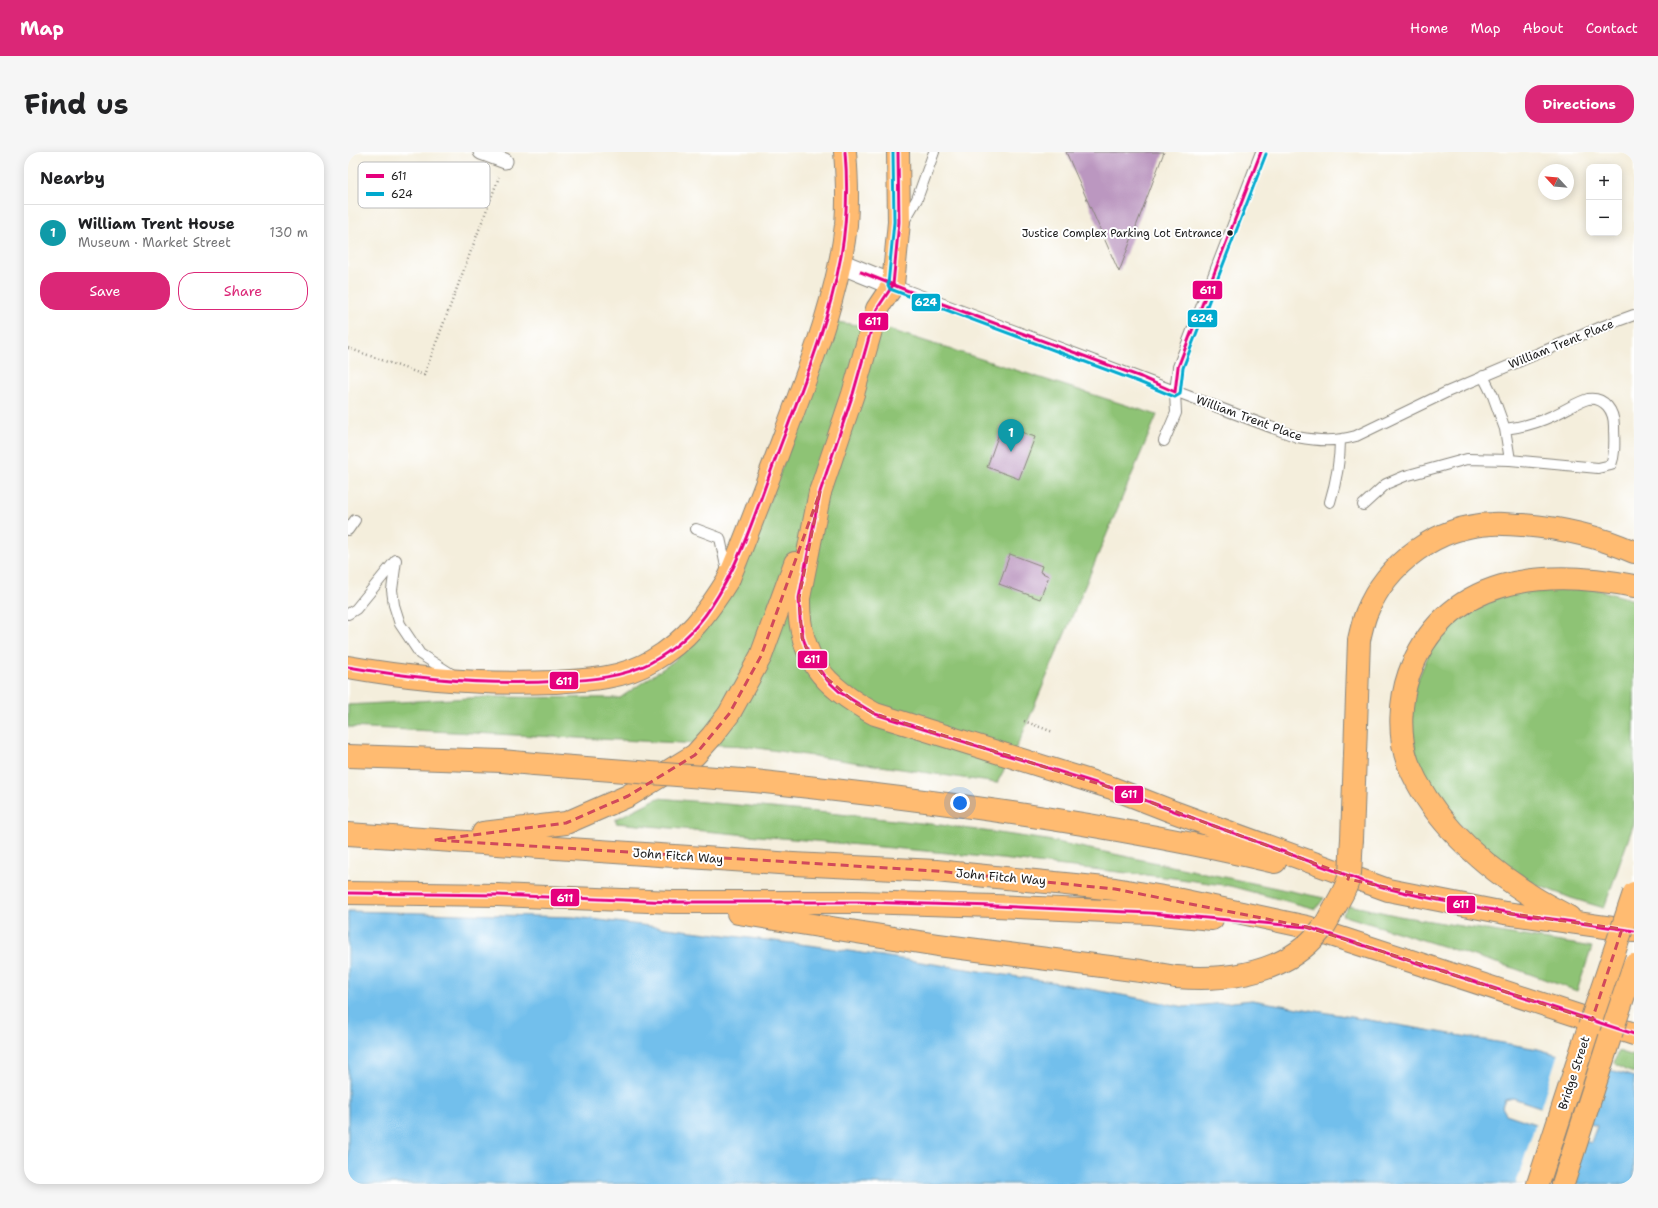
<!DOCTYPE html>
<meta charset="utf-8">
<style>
body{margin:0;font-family:"Shantell Sans",sans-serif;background:#f6f6f6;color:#202124}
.controls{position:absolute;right:12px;top:12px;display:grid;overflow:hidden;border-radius:8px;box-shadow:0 2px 10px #0003}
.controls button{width:36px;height:36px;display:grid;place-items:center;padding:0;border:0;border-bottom:1px solid #e0e0e0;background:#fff;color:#202124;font:20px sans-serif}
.compass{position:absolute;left:1190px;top:12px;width:36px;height:36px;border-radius:50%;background:#fff;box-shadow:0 2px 10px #0003;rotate:296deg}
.you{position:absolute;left:612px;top:651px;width:14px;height:14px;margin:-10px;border:3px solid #fff;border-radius:50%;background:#1a73e8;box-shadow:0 0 0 6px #1a73e833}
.badge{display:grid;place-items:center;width:26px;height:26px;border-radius:50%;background:#db2777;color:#fff;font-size:13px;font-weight:700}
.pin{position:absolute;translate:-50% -33px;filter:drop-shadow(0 1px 2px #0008)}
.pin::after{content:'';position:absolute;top:21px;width:14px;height:12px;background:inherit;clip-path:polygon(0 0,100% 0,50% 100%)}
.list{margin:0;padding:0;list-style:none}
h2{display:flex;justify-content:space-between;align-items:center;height:52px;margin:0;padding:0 16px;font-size:17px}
h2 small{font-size:13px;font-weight:400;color:#757577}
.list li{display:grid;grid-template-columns:26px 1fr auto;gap:12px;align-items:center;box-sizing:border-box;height:56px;padding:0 16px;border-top:1px solid #e0e0e0}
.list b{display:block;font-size:15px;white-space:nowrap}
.list p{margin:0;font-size:13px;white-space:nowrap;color:#757577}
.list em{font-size:13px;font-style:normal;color:#757577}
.actions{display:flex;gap:8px;padding:12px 16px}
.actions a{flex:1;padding:9px 0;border:1px solid #db2777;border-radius:16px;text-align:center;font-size:14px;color:#db2777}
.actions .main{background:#db2777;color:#fff}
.map{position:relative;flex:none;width:1286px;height:1032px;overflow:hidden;border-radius:16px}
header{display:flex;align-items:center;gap:24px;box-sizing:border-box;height:56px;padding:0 20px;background:#db2777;color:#fff}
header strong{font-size:19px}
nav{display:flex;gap:22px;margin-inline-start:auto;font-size:14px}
.intro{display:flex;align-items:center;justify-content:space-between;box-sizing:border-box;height:96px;padding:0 24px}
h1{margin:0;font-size:28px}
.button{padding:10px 18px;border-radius:16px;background:#db2777;color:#fff;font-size:14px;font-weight:700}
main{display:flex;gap:24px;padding:0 24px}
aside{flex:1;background:#fff;border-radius:16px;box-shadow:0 2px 10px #0003}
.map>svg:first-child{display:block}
.green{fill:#8ec375;stroke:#557048}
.water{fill:#72bfec;stroke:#476e84;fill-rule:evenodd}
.pier{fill:#f4eedc}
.building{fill:#bb97c0}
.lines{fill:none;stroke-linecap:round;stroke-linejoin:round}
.service-casing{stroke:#88857c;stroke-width:12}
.pedestrian-casing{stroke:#88857c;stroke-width:17}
.minor-casing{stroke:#88857c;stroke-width:22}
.primary-casing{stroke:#88857c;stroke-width:24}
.motorway-casing{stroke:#88857c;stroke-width:24}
.path{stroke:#88857c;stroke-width:2.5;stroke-dasharray:1 3;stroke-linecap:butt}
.service{stroke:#fff;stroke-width:10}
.pedestrian{stroke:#fff;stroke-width:15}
.minor{stroke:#fff;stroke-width:20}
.primary{stroke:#ffbb71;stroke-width:22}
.motorway{stroke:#ffbb71;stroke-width:22}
.primary-bridge-casing{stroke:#88857c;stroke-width:24;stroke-linecap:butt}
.motorway-bridge-casing{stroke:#88857c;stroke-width:24;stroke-linecap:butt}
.primary-bridge{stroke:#ffbb71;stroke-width:22}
.motorway-bridge{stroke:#ffbb71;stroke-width:22}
.bus-1-casing{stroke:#fff;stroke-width:6}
.bus-2-casing{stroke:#fff;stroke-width:6}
.bus-1{stroke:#e5007d;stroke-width:3}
.bus-2{stroke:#00a9ce;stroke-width:3}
.marked{fill:none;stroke:#d1495b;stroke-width:3;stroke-dasharray:8 5;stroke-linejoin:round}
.bus-dot{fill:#1c1c1c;stroke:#fff;stroke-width:1.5}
.labels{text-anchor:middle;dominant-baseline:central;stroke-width:4;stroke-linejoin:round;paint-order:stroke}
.bus-label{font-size:11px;fill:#1c1c1c;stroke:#fff;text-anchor:end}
.street-label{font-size:12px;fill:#1c1c1c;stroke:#fff}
.key{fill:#fff;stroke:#bbb;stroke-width:1}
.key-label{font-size:11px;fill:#1c1c1c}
.line-badge{stroke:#fff;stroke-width:1.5}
.badge-label{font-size:11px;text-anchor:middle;font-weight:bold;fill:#fff}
</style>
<header>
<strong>Map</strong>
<nav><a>Home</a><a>Map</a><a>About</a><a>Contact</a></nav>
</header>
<div class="intro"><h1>Find us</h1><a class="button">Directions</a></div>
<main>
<aside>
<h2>Nearby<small></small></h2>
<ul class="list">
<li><span class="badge" style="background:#0f9aa8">1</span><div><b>William Trent House</b><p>Museum · Market Street</p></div><em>130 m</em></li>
</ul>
<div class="actions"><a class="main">Save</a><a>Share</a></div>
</aside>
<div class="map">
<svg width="1286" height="1032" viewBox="0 0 1286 1032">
<rect width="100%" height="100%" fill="#fff"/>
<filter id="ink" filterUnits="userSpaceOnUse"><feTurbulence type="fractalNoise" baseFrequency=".025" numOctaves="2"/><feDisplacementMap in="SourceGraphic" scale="8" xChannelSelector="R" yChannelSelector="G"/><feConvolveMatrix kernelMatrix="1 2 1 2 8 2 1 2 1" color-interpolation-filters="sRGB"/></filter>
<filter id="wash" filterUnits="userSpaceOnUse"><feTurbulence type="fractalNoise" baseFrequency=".012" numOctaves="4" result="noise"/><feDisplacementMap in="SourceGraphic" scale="16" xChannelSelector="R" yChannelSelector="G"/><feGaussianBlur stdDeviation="0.9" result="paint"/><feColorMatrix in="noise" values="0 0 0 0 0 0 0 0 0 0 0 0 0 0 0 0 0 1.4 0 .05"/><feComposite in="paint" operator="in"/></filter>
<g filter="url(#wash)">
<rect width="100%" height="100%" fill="#f4eedc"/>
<path class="green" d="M488,170L539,177L809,263L672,588L649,631L396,594L0,575V553L139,545L272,546L326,509L396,417Z
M1192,436L1247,437L1286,448V671L1256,756L1223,746L1189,733L1159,715L1126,689L1093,652L1072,621L1064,583L1063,543L1085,492L1109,465L1150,443Z
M310,646L491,662L601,674L699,688L976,746L968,757L882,734L825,726L599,701L268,671V667Z
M1001,753L1051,764L1244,795L1229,839L1168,817L994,763Z
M1270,899L1286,904V921L1277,918L1266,911Z"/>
<path class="water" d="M0,759L226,765L468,794L710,831L837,855L904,848L1190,897L1286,925V1032H0ZM1165,946L1249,974L1243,991L1158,962L1154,955L1157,948Z"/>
<path class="pier" d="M1210,901L1261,915L1241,974L1192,957Z
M1188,970L1237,987L1223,1032H1168Z"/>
<g id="blocks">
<path class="building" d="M718,0H816L771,120Z
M654,273L687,285L671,327L639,315Z
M662,402L694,414L692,420L701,424L692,447L651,432Z"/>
</g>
</g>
<g filter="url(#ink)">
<use href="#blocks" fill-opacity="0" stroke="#88857c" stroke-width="1"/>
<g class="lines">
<defs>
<path id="service" d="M555,71L569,47L586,0
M545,133L949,285C971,289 986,290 1008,284L1099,240L1253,175L1286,163
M1135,224L1145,244L1157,277L1162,308
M816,289L828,261L827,240L830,215L913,0
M982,350C988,330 992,310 992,288
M1015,353L1038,332L1057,324L1119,307L1162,308L1250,316L1263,313C1268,300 1266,287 1266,274C1266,259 1257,245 1240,247C1231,249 1214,260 1204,264C1189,271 1174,275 1157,277
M348,377L372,386L379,419
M0,378L7,368
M48,408L44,438L46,453L52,472L72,502L105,523
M0,462L8,457L48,408"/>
<path id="pedestrian" d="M133,0L157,9"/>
<path id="minor" d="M491,111L545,133"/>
<path id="primary" d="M472,340L505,242L529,157L545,133L551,70L550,0
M381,426C401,379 419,330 437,282C462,214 490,145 498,73C500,48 499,24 497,0
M1190,1032L1241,875
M1215,1032L1263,882"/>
<path id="motorway" d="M472,340L451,446C450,506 476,535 527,562L764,636L823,659L1040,738L1157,761L1286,779
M0,515C67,527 136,533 205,530C239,528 274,527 304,509C340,488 360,460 381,426
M0,604L154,609L186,612
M407,629C582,648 756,670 927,710
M135,681L218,671L280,644L347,603L364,584L381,562L413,504L447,411
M0,682L445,712L588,719L767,737L828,747L959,775L1286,882
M1004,687L1011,488C1013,479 1015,470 1018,462C1039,410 1090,374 1144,372C1154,371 1165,373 1175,373C1214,376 1250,384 1286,400
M0,741L150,743L325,750H511L647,754L802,761L864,767
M390,761L590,793L793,819L828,825
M1221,765C1207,757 1192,750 1179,741C1130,709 1083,667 1060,611C1050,584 1052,548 1061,522C1097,423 1197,416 1286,434"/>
</defs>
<use href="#service" class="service-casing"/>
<use href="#pedestrian" class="pedestrian-casing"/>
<use href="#minor" class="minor-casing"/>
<use href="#primary" class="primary-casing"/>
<use href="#motorway" class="motorway-casing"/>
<path class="path" d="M0,196L76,223L151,25
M676,569L705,580"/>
<use href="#service" class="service"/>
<use href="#pedestrian" class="pedestrian"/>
<use href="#minor" class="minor"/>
<use href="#primary" class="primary"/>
<use href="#motorway" class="motorway"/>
<defs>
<path id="primary-bridge" d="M1241,875L1286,741
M1263,882L1286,813"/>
<path id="motorway-bridge" d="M186,612L407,629
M828,825C880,829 938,822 973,778C978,773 981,766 984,760C991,748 1000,734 1002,721C1003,710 1003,698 1004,687"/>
</defs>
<use href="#primary-bridge" class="primary-bridge-casing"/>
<use href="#motorway-bridge" class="motorway-bridge-casing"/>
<use href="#primary-bridge" class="primary-bridge"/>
<use href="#motorway-bridge" class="motorway-bridge"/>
<defs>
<path id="bus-1" d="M550,0L551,70L545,133L529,157L505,242L472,340L451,446L452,467L455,486L461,502L470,516L480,529L493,541L527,562L764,636L1020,731C1107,756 1197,765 1286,779
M513,120L573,144L793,225L827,240L830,215L913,0
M0,515C70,527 142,534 213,529C243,528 275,525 302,511C326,498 348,478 363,455C393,410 408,358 427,308C452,241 480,175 493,104C499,69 500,35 497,0
M0,741L150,743L325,750H511L647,754L802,761L959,775L1286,882"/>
<path id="bus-2" d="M545,0L546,70L540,133L542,137L791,230L827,245L832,242L835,216L918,2"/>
</defs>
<use href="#bus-1" class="bus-1-casing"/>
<use href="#bus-2" class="bus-2-casing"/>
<use href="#bus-1" class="bus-1"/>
<use href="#bus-2" class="bus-2"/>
</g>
</g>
<path class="marked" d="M472,340L451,446L454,486L464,508L476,524L509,552L527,562L764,636L1001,724L1000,727L1157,761L1274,777L1244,868L959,775L767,737L588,719L86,688L218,671L280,644L347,603L381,562L413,504Z"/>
<circle class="bus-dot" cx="882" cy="81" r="3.5"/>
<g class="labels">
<g class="bus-label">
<text x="874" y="81">Justice Complex Parking Lot Entrance</text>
</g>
<g class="street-label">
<text transform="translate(1213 192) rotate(-22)">William Trent Place</text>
<text transform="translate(901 266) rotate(20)">William Trent Place</text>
<text transform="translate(330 704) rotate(4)">John Fitch Way</text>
<text transform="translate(653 725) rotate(5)">John Fitch Way</text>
<text transform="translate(1226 921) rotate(-72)">Bridge Street</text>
</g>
</g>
<rect x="10" y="10" width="132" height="46" rx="6" class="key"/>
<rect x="18" y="22" width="18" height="4" fill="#e5007d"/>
<rect x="18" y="40" width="18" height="4" fill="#00a9ce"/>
<g class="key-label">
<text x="43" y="28">611</text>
<text x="43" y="46">624</text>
</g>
<g class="line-badge">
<rect x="844" y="128" width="31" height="20" rx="4" fill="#e5007d"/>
<rect x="563" y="141" width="30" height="19" rx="4" fill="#00a9ce"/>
<rect x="839" y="157" width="31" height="19" rx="4" fill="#00a9ce"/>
<rect x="510" y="160" width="31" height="19" rx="4" fill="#e5007d"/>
<rect x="449" y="498" width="31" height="19" rx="4" fill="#e5007d"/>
<rect x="201" y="519" width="30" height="19" rx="4" fill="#e5007d"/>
<rect x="766" y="633" width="30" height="19" rx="4" fill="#e5007d"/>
<rect x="202" y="736" width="30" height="19" rx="4" fill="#e5007d"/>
<rect x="1098" y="743" width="30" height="19" rx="4" fill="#e5007d"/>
</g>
<g class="badge-label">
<text x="860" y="142">611</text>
<text x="578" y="154">624</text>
<text x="854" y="170">624</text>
<text x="525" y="173">611</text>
<text x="464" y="511">611</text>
<text x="216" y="533">611</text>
<text x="781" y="646">611</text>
<text x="217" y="750">611</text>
<text x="1113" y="756">611</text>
</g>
</svg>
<div class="controls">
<button>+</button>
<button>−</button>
</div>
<svg class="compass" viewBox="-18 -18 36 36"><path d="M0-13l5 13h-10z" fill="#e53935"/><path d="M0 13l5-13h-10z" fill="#757577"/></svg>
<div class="you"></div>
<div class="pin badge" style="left:663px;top:300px;background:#0f9aa8">1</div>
</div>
</main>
